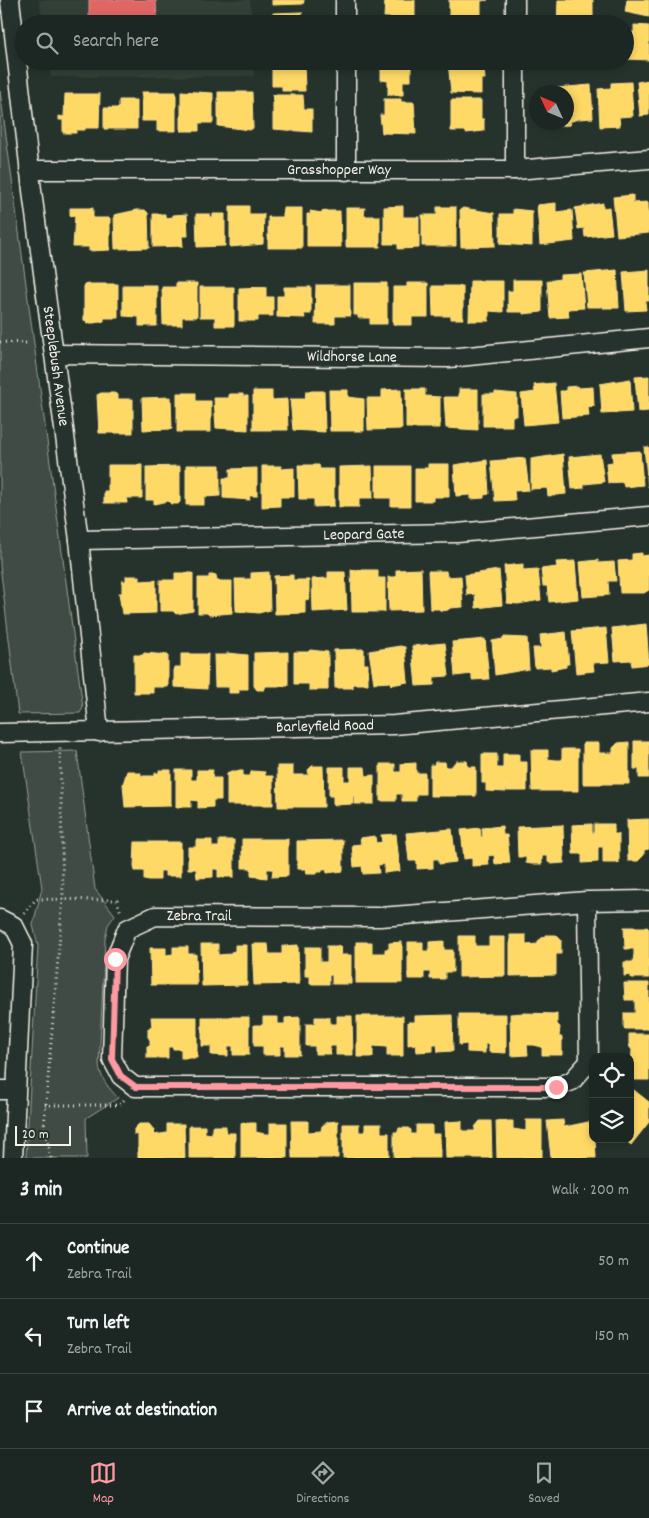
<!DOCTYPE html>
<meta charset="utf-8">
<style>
body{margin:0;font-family:Dekko,sans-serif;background:#252e2a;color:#f1f3f6}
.controls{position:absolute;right:15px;bottom:15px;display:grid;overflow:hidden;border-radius:10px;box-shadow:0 2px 8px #0003}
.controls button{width:45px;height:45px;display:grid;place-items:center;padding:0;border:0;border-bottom:1px solid #3a4340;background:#1c2622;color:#f1f3f6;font:25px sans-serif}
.compass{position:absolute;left:529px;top:85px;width:45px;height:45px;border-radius:50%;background:#1c2622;box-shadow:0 2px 8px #0003;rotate:314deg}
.scale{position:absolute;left:15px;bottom:12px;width:56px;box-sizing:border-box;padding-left:5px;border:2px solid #f4f1e8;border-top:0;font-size:14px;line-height:18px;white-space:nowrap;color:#f4f1e8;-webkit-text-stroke:4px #26332d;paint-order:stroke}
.stop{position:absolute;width:15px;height:15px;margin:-11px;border:4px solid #ff9aa2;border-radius:50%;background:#fff}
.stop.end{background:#ff9aa2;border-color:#fff;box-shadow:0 1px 5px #0008}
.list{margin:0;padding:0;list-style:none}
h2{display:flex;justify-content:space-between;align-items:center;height:65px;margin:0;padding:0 20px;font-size:21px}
h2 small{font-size:16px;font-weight:400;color:#a0a5a5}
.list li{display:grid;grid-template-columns:32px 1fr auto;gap:15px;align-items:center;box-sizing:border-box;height:75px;padding:0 20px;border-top:1px solid #3a4340}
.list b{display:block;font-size:19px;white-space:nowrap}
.list p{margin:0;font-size:16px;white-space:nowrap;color:#a0a5a5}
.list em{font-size:16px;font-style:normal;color:#a0a5a5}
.icon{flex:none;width:28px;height:28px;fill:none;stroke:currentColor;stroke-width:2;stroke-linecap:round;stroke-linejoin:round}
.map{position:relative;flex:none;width:649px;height:1158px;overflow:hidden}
.search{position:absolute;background:#1c2622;box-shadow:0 2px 8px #0003;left:15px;right:15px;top:15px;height:55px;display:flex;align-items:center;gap:12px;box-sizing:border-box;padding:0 18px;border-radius:28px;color:#a0a5a5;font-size:19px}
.sheet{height:290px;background:#1c2622}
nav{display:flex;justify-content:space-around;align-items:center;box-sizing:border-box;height:70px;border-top:1px solid #3a4340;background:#1c2622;font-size:14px;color:#a0a5a5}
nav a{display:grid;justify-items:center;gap:2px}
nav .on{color:#ff9aa2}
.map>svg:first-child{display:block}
.built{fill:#333f39}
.green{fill:#414b45;stroke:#9a9e96}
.homes{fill:#ffd966;stroke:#fce08d}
.shops{fill:#e06666;stroke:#e6908d}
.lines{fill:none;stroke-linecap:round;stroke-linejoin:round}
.street-casing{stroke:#f4f1e8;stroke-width:21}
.path{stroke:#f4f1e8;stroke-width:3;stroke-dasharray:1 4;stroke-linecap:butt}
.street{stroke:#26332d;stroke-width:18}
.route{stroke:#ff9aa2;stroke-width:6}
.labels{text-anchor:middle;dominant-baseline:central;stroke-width:5;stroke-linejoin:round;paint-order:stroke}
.street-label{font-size:16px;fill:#f4f1e8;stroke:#26332d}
</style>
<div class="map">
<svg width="649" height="1158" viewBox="0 0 649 1158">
<rect width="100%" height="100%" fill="#26332d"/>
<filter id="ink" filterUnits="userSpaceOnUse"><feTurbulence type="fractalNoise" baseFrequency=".02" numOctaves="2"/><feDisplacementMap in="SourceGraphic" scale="10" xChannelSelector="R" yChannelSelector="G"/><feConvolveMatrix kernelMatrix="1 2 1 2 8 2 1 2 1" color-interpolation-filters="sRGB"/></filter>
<g filter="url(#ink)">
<path class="built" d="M39,0H250L252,24H43Z
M48,61H253L254,76L51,77Z"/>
<path class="green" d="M0,91L83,708L80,713L18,714L0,565Z
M77,751L95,889L115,915L108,925L105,939L99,1065C101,1080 109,1088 118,1098L86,1118L87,1158H26L38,946L33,925L42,888L22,752Z"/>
<path class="homes" d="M272,0H304V1L303,4L272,5Z
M379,0H415V18L384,17L385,1Z
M449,0H488L481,1V17H449Z
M558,0H593V24H557Z
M627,0H649V17L625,12Z
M302,12V24H273V13Z
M469,21L480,22V24H451L469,23Z
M382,22H414V24H382Z
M634,25L649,26V60L625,59L626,32H634Z
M272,61H304L305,91H282V86H272Z
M381,61H411V81H403V95H388V81L381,80Z
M448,61H483L485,79H481V94L451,93Z
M556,61H591V67H556Z
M649,80V115L640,116L637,82Z
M631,82L633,116L619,117L620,126L600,127L598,89L611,88V83Z
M591,85L593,118L578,119L569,122L570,125L557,126V122H566V92H556V88Z
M181,91L213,93V123H199V131H181Z
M142,92H176V131H157V121H142Z
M218,92H252L253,128L250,130L218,126Z
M65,94H100L99,128H85V130H76V133H63V120H59V116L64,117Z
M273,95H303L304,109H312V132L273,129Z
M384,99H401V102H414L416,134L382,133L380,115H384Z
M119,100H137V129H104V108H119Z
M451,100H481V119H484V131L466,133L465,131H451Z
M633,195V203L648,202L649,233L617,236L613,197Z
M556,203V212L572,210L574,241L540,245L537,205Z
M603,203V208L609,207L612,234L585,237L584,228L578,229L575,208Z
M230,206H249V214H264L263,244L230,247Z
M403,206V217H419V248L398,249V244H384V207Z
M437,207H456V246H422V215H437Z
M70,208H93V218H110V250L89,251V247H73L75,215L70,216Z
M283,208H302V248H268V217H283Z
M346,208H365L364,216H380V247H346Z
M463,208L494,213L495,246L461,247L460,210Z
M513,209L532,211V246L500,244V214H513Z
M137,210H145L148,213L149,248L115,249L114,215Z
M310,211L322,213V211H340L341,247H307V214H311Z
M153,214H165V218L173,217V215L187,214L188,236H182L183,246L153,247Z
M196,214H210V217H213V214H225V246L197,247Z
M617,270L619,308H603V305L601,307H587L584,273Z
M649,270V301H645L646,310L626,311L623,272Z
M581,274L584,308L568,309L569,317L550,318L547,281L560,279V275Z
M513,280H542V312L523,314V312H508V291H513Z
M470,281H503V312L489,311V321H469Z
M176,283H197V317H182V325H163L162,287H176Z
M354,283H387V324H370V318H358V315H354Z
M407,283H428V317H412V325H393V287H407Z
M84,284H118V318H104V321L94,323H87L84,320Z
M123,285H157V326H139V317L123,316Z
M316,285H350V316H335V324H315Z
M432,286H463V319H451V316H433Z
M200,287H234V326H215V317H200Z
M266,287V297H273V316H258V321H239V288Z
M284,287H311V314H304L305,318L277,317V296H284Z
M649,376V411L638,412L635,377Z
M630,379L632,412L602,414L600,384Z
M554,383L558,422L524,425L521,394L535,392L534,385Z
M578,386V388L593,387L594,406L588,407L589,416L562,418L560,391H566V387Z
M401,389L402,429L368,430L367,398H382V390Z
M406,389H425V396L440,397V428H406Z
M459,389H478V430L446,428L444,397H459Z
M329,390H348V397L364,399V431H330Z
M253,391H272V400L287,399L288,430H253Z
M306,391H324L325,432L293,430L290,399H305Z
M495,392L517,394V416H512V426H483V394H495Z
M101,393H114L118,395V399H133V433H99L97,395Z
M177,393H196V401H211V432H177Z
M229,394H243V396H248V430L216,428L214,398H229Z
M171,397L172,429L143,430L142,398Z
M644,447H649V486L648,487Z
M640,451L643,485L624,487L623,482L608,483L606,463L613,462L612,453Z
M563,454L566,494L548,496L547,488L531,489V459Z
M600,454L604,482L584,484V488L572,489L569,457Z
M525,458L529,490L514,491L515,500L495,501L491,461Z
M487,460L489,494L484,495V498L471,499V495L456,496L454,465Z
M428,464H449V497H433V501H415V468H428Z
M108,465H142V498H127V503H104V491H108Z
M186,465H220V496L204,497V505H186Z
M298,465H319L320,469H334V506L314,507V499H299Z
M180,466V502L178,504H171L168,501L154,504V500H146V467Z
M262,466H281V469L294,468V497H280V506L262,507Z
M372,466L373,498H359V507H339V467Z
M376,466H410V506H391V498H376Z
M257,468V496H249L250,500L223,498V478H230V469Z
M642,553V556L649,555V590L644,593H620L618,561L632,560V554Z
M598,560V563L614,562L616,581H608L609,595L583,597L580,562Z
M575,561L578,599L549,602L547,586H543L541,569L557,567L556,562Z
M523,564V570L538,569L541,600L518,604L507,603L504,566Z
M421,569L422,610L389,611L388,577H396V570Z
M351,570H378V578H385V612H352Z
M499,570L502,605L476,608L475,594L467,595L465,575Z
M428,571H446L447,577L461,576L463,607L450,608L448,610L441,611L439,609H430Z
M269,572L270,610L259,613L236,611L235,579H251V573Z
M328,572H345L347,610L313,612L312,579L328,578Z
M175,573H193V611L176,614L173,611H160V580H175Z
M209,575H216L217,581H232V613L209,615L207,613H198V578H209Z
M293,575V580H309V599L305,600V613L275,614L274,576Z
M126,576H140V581L156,580V613L122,614L119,593H122V581H126Z
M646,624L649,664L632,666L631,660L615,661L612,628Z
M606,628L609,662L593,663L594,671L576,673L572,631Z
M566,632L569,664H566V667L551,670V667L535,668L533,648H541L540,635Z
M503,637L527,638L529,669L495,675L492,641L503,639Z
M485,639L489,679L472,680V674L455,676L452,642Z
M445,643L449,676L434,677V685L416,686L412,646Z
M400,646L405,647L408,682L391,685L390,682L374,683L369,651Z
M364,649V664H368V684H353V688H335L334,650Z
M310,650L328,652V690H309V684H294V652H308Z
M288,652V686H266L264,690H257L254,686V653Z
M144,653L168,655V687H153V693H134V655H143Z
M227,653L248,655V689H239V693H229V687H215L214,655H227Z
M181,654H208L207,689L174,687V667H181Z
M634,741H649V778H639V769H634Z
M629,742V784H583V743H599V753H613V748L618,743Z
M562,749H578V791H532L531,750H548V759L556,760H562Z
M482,754H497V768H503V754H519V762H527V791H507L506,782V792L486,791V783H482Z
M456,761H467L468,767H476V796H430V765H434L435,762H445L446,767H451Z
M416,763V773H425V794H416V801H402V794H396V801H380V764H395V772H401V764Z
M277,766H293V775H309L308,770L312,766H323L324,807H278Z
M329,767H344V781H350V767H365L366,776L374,775V804H355V796H353V804L333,805V796H329Z
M159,770H171V806L125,807L123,784L127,771H134V773H141V776H155V773H159Z
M176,770H191V780H197V770H213L212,778H221V800H213V807L198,808V801L191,800V807H176Z
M231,771H243V776H249L252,771L265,772V776H273V805H227V773Z
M649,819V849L644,850V855L638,861H628L627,820Z
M592,824V833H594V824H614V834H619V863H603V847H598V862L582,863V854H573L572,825Z
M563,825L564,863L552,864L548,862V856H542V864H531L526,863V857H518L517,827Z
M502,826L503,835H507L510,863L495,864L494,855L488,856L489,865L472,866V858L464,859L461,830L480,828L481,837H483L482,828Z
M452,829L456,862L439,864V859H433V868L417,869V861H409L406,833Z
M396,834L400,871L384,873V864L378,865L379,873L363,874L362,866L354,867L352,845L361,844L360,838L375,836L376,843L382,842L381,835Z
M242,839H288V876L272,877L273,869H267V878L251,876V868H242Z
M196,840H212V847H219V840H234V877H218V869H213V877L197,878L196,869H188V847H196Z
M343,840V871L327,873L326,869H322V872H317V874H306V869H297V841Z
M135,842H181V876H165V871H160V880H144V871H135L134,867Z
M624,927H647L649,929V978H631V975L624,976V962H633L634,954V949H625Z
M510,935H526V945L538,944V941L546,935H556L561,940V954H556V975L510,976Z
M459,936H475V946H489V937H505V976L459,977Z
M444,941V950H453V972H445V979H430V972H424V979H408V942H423V951H429V942Z
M356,942H372V953H385V949H389V943L402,942V983H356Z
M201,944H218V955L231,954V952L235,951V945H247V985L202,986Z
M252,944H268L269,954H282V946L298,945L299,984L254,985Z
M327,946H341V955H351V984H332V975H329V984H310V976H305V947H320V962H327Z
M173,947H188V954H196L197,985H151L150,948H166V955L173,954Z
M624,983H649V1029H624V1013H635V1000H625Z
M524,1013L557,1014V1024L560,1027L559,1037H562V1055H542V1047L534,1045H527L528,1055L511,1056L510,1014Z
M459,1014H506V1053L489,1052V1044H485V1053L467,1052V1044L459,1045Z
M452,1015L453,1051L438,1052L437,1044H433V1051L417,1052L416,1044L408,1045V1022H415V1016Z
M337,1016H352L353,1055H336V1046H330V1054H315V1046H306V1024H315V1017H330V1024H337Z
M357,1016H403V1056H387V1047L373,1046V1057H357Z
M151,1017H197V1058H181V1049H173V1047H168V1058H147V1046H150V1040L148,1037V1029L152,1027Z
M202,1017H249V1055H233V1046H228V1056L211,1055V1046H202Z
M263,1017H278V1024H285V1018L300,1017V1055H285V1046H280V1055H263V1046H254V1025H263Z
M629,1034H649V1080H630L632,1050L629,1046Z
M630,1087L649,1102V1122L631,1145L624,1139H630Z
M526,1120H542V1158H497L496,1121H513V1129L526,1131Z
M563,1120L564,1127L593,1121V1139H595L596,1158H551L547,1121Z
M291,1121H308V1132L321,1131L322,1126L328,1122L338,1121V1158H292Z
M462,1121V1131H475V1127L480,1121H491L492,1158H446L445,1122Z
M241,1123H256V1132L265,1134H270V1123H287V1158H241Z
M139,1124H149L154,1130V1135L167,1133V1124H184L185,1158H138V1134L134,1135V1129Z
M343,1124H359V1132H365V1124H381V1133H389V1158H343Z
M416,1125H432V1134H440V1158H394V1132H398L399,1128H408L411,1130V1134H416Z
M189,1126H205V1133L212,1134V1126H226V1133H235V1158H189Z"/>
<path class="shops" d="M89,0H156L157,24H89Z"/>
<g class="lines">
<defs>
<g id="street">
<path id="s1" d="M10,0L33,199L79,540L99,732"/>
<path d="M345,0V24"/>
<path d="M515,0V24"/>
<path d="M346,61V171"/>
<path d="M515,61V170"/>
<path id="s2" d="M29,170H515L649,159"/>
<path id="s3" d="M54,354L449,358L649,338"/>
<path id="s4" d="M79,540L457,533L649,516"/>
<path id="s5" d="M0,733L394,725L649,702"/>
<path id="s6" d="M587,901L589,1062L572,1081L556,1087H135L121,1076L112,1059L115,959L127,929L155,916L380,917L587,901L649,900"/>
<path d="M0,919L14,926L23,944L13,1158"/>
<path d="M0,1090H15"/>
</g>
</defs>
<use href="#street" class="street-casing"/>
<path class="path" d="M0,342L27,343
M24,914L36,899L117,900L121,913
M45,1105H119L125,1099
M51,1158L44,1127L63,898L60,748"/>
<use href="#street" class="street"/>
</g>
</g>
<g class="lines" filter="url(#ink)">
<path class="route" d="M115,959L112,1059L121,1076L136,1087H556"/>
</g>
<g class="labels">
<g class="street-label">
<text stroke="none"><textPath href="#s2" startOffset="310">Grasshopper Way</textPath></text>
<text stroke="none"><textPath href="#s3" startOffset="298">Wildhorse Lane</textPath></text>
<text stroke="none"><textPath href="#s1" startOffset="369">Steeplebush Avenue</textPath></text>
<text stroke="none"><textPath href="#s4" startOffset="285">Leopard Gate</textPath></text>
<text stroke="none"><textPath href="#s5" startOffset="325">Barleyfield Road</textPath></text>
<text stroke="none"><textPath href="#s6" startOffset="869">Zebra Trail</textPath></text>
</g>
</g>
</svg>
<div class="controls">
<button><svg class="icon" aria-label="locate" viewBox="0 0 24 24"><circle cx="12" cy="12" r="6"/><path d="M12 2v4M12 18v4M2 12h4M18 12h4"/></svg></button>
<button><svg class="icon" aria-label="layers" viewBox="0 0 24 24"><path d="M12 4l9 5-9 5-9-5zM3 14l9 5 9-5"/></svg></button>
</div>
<svg class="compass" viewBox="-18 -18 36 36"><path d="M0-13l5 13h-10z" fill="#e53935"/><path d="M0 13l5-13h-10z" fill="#a0a5a5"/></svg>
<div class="scale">20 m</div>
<div class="stop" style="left:115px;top:959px"></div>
<div class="stop end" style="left:556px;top:1087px"></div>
<div class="search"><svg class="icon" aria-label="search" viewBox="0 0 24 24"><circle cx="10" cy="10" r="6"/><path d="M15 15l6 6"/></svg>Search here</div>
</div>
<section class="sheet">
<h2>3 min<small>Walk · 200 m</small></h2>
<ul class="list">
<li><svg class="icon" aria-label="ahead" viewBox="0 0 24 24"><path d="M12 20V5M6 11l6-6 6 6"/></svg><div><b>Continue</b><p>Zebra Trail</p></div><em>50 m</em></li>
<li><svg class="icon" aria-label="left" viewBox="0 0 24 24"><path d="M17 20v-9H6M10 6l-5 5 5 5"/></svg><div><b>Turn left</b><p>Zebra Trail</p></div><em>150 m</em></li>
<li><svg class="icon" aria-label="arrive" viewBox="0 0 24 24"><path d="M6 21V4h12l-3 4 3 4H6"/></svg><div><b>Arrive at destination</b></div></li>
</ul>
</section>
<nav>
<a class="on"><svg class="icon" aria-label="map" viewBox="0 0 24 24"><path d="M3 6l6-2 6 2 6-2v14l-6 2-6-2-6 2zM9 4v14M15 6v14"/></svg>Map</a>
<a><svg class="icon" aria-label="directions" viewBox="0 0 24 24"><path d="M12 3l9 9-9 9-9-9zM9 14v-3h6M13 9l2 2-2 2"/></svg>Directions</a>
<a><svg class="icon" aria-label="saved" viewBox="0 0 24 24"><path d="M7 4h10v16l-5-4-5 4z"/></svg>Saved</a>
</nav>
